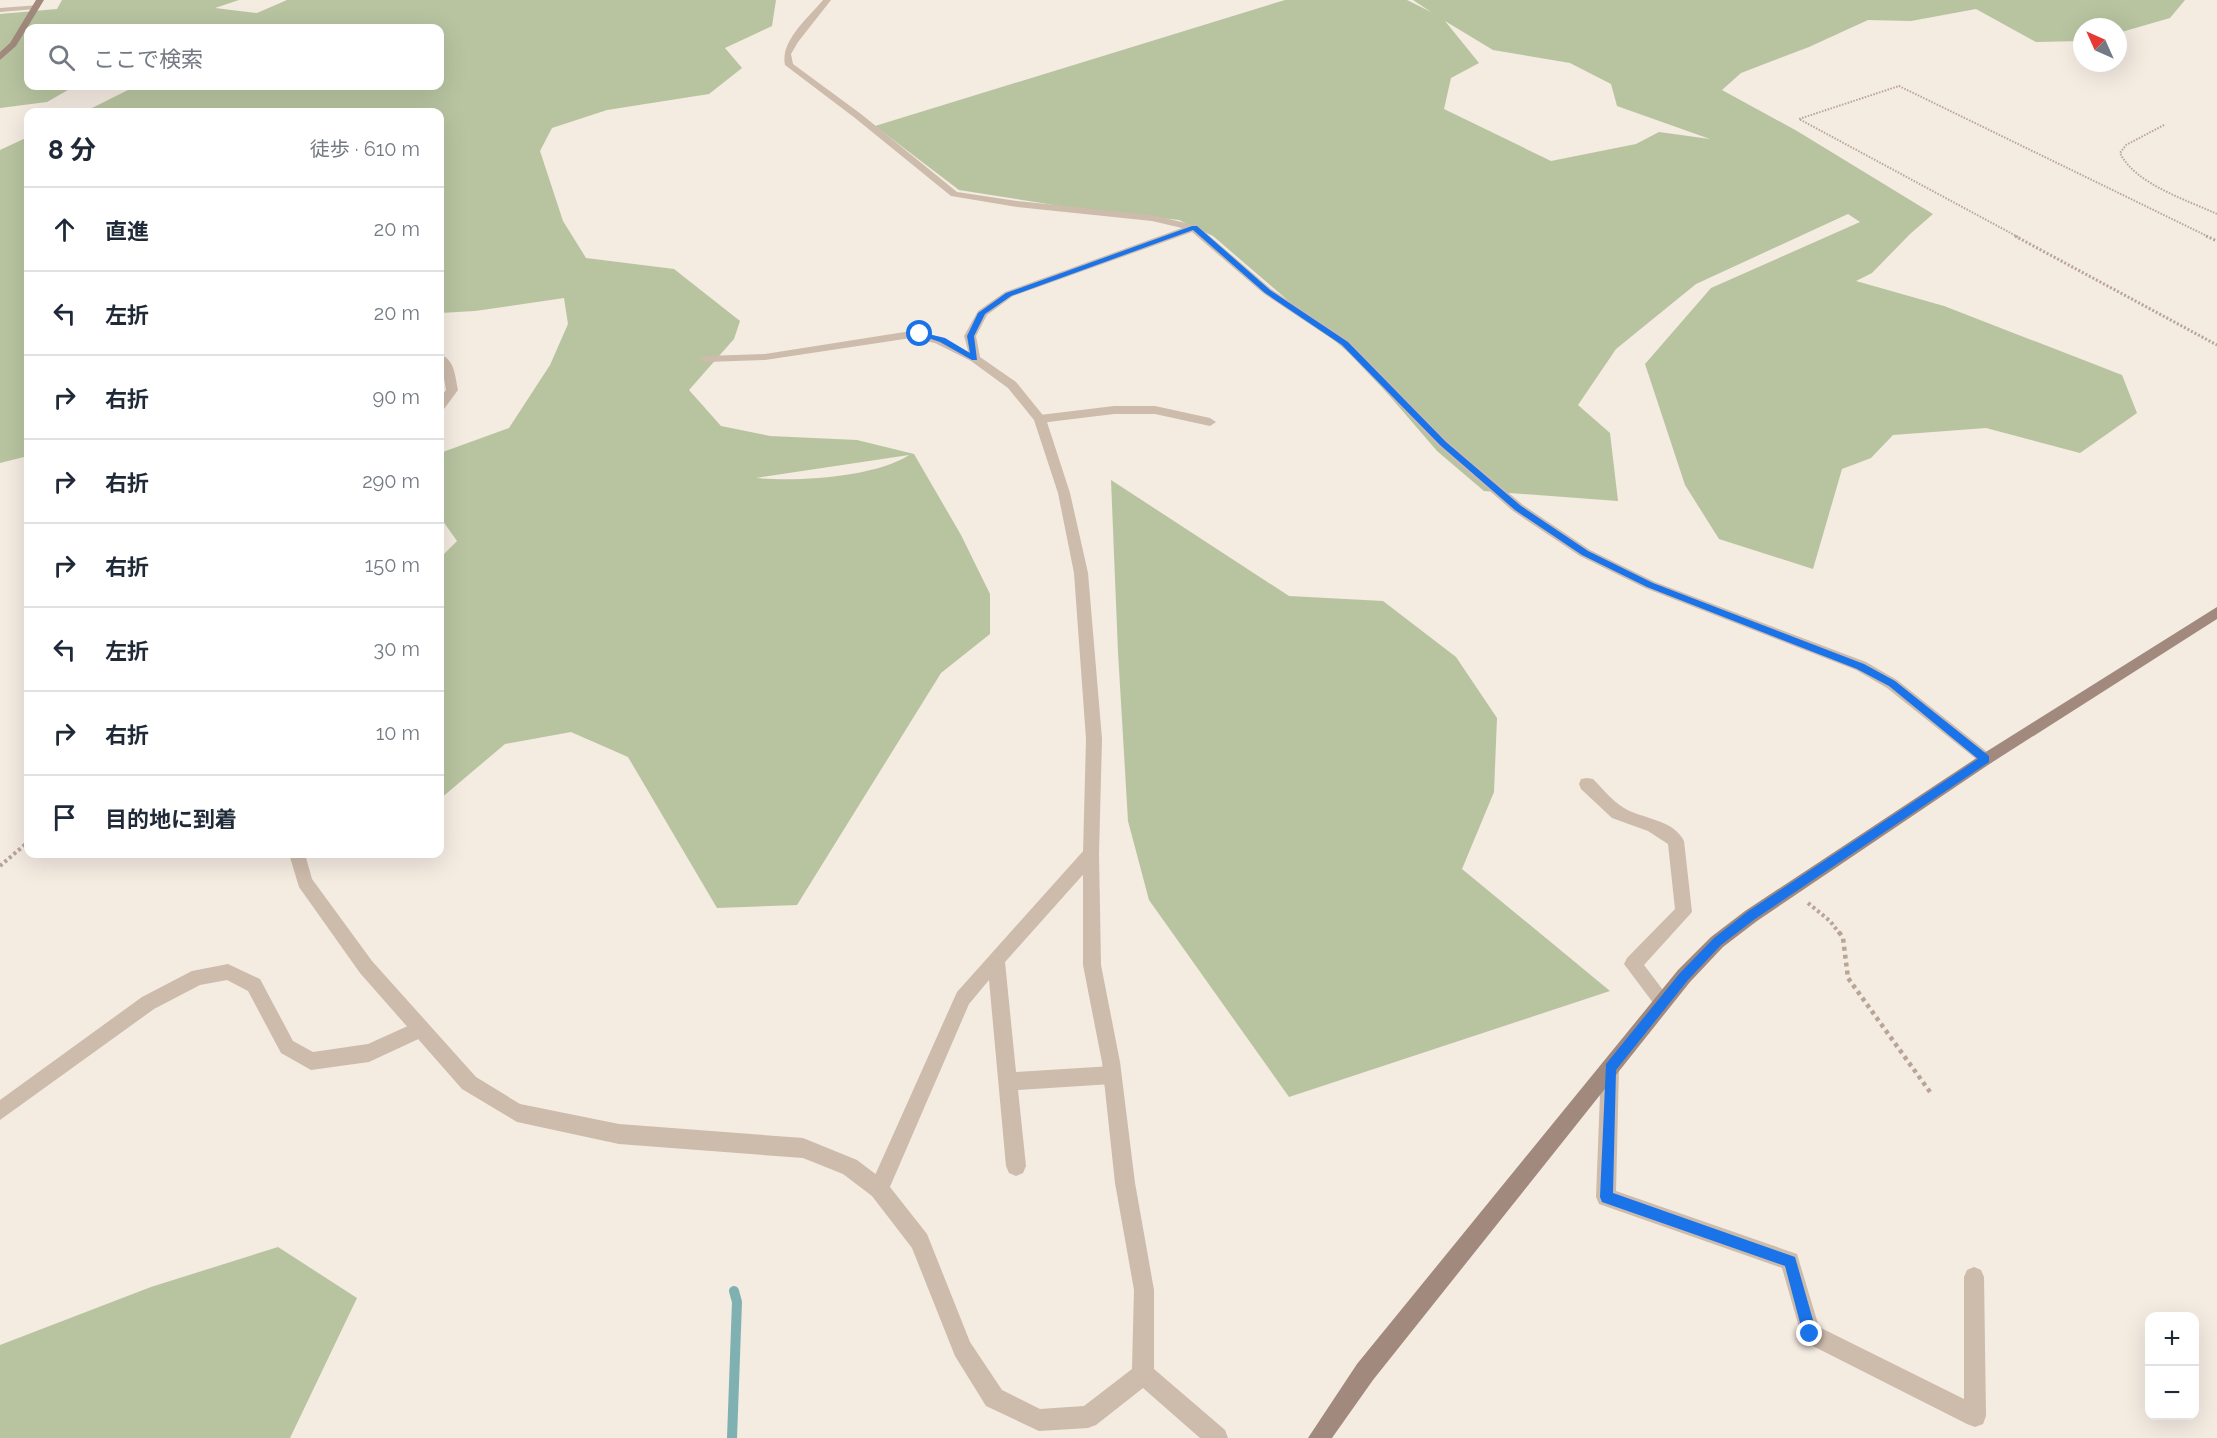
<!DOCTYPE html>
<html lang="ja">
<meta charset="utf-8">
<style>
body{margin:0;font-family:Raleway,"Noto Sans JP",sans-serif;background:#f6f6f7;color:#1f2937}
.controls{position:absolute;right:18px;bottom:18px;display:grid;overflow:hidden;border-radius:12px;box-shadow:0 6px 24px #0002}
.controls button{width:54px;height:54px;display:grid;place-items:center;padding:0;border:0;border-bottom:2px solid #e0e1e3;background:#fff;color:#1f2937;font:30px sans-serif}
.compass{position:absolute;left:2073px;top:18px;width:54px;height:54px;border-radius:50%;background:#fff;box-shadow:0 6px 24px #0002;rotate:315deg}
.stop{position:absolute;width:18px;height:18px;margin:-14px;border:4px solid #1a73e8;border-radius:50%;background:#fff}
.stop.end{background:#1a73e8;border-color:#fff;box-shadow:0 2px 6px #0008}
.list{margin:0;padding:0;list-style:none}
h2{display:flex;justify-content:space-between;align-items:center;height:78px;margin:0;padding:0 24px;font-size:26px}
h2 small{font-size:20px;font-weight:400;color:#747a83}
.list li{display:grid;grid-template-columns:39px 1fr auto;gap:18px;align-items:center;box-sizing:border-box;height:84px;padding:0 24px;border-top:2px solid #e0e1e3}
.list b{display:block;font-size:22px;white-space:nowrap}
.list em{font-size:20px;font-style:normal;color:#747a83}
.icon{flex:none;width:33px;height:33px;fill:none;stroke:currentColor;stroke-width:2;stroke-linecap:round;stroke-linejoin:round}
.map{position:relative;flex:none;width:2217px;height:1438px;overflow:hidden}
.search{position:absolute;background:#fff;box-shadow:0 6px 24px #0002;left:24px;top:24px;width:420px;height:66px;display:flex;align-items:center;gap:15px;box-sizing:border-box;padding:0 21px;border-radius:12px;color:#747a83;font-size:22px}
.panel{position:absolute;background:#fff;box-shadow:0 6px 24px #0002;left:24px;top:108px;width:420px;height:750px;border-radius:12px}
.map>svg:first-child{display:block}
.green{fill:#b8c4a0;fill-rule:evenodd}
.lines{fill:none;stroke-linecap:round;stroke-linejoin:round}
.stream{stroke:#7fb0b2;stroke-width:10}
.path-far3{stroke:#b9a596;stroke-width:2;stroke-dasharray:1.5 1.5;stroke-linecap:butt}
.path-far2{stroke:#b9a596;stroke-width:3;stroke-dasharray:2 2;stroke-linecap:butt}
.path-far1{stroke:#b9a596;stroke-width:4;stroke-dasharray:3 3;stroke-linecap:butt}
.path{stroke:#b9a596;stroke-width:4.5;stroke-dasharray:4 4;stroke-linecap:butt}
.lane{fill:#cdbbac;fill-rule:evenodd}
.street{fill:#cdbbac;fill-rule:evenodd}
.secondary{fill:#a18a7d;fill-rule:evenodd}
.route{fill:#1a73e8}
</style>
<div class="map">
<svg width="2217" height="1438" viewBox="0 0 2217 1438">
<rect width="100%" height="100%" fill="#f4ebe1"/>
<path class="green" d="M62,0H239L215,8L257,13L287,0H776L772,26L725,48L742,68L709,94L607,110L552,128L540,151L563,221L586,258L674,269L740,321L734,339L689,390L721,426L770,436L857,440L914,454L961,535L990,594V634L941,673L797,905L717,908L628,757L571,732L505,744L440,799V558L457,541L440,517V453L509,428L550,365L568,324L564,298L475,311L440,313V112H84L136,86H440V28H28V86H75L47,102L0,108V14L57,9ZM909,455C876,477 797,482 756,478Z
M1285,0H1407L1431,12L1413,0H2185L2170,18L2118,33V27H2082V41L2036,42L1976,9L1911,21L1868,20L1809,47L1741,73L1722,90L1797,131L1933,214L1910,234L1872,273L1856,281L1944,306L2122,375L2137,413L2080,453L1986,428L1893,435L1871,458L1842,469L1813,569L1719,539L1685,485L1645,364L1711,288L1860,222L1848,214L1696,284L1616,349L1578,405L1610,433L1618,501L1484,491L1437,451L1363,365L1213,236L1179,220L1085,210L959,190L875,126ZM1445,21L1493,50L1570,63L1611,84L1617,106L1710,139L1659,132L1636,144L1551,161L1444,109L1451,78L1479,63Z
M28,137V456L0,463V150Z
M1111,480L1289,596L1383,601L1456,657L1497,718L1494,792L1462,869L1610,991L1289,1097L1149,900L1128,821L1118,652Z
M278,1247L357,1298L290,1438H0V1345L151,1287Z"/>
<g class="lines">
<path class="stream" d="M732,1438L737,1302L734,1291"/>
<path class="path-far3" d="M2164,125L2126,145L2120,153C2135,184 2187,200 2217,214
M2018,237L1799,119L1899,86L2209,237"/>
<path class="path-far2" d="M2015,236L2217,345
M2206,236L2217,241"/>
<path class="path-far1" d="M0,866L28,842
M1808,903L1830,921L1840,934"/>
<path class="path" d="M1839,932L1843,938L1848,978L1930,1092"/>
<path class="lane" d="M39,5L40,7L36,9L0,12V8Z
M911,331L943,338L981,359L979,361H971L935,343L911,338L765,360L706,362L700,359L706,356L765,354Z
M440,354C455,360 455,376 458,390L444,409L440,410V398L446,390L442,367L440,364Z
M1114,406H1155L1210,418L1216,422L1210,426L1155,414H1114L1040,423L1034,419L1040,415Z
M1587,778L1593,779C1602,788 1612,801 1624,808C1642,819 1673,819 1684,841L1692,912L1644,965L1672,1002L1669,1008L1663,1010L1657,1008L1624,964L1627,958L1675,909L1668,844L1648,831L1612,818L1581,789L1579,784L1581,779Z
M1091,847L1097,849L1099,854L1097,859L1005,962L1016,1072L1112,1066L1119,1069L1121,1075L1119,1081L1112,1084L1018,1090L1026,1166L1023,1173L1016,1176L1009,1173L1006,1166L989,980L969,1004L886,1196L879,1199L872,1196L869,1189L872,1182L957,992L1085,849Z
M228,964L260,979L293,1041L313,1052L368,1044L421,1020L427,1023L430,1029L427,1035L369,1062L311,1070L281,1053L248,991L227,980L200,985L154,1009L0,1120V1100L142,997L192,971Z"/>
<path class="street" d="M823,0H831L798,42L791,54L793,64L861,114L957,192L1017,201L1152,215L1198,226L1271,289L1349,341L1447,441L1523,505L1590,550L1655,582L1866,662L1897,680L1991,755L1994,759L1991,763L1986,765L1981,763L1887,688L1856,670L1645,588L1580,556L1513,511L1439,447L1341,345L1263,293L1192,232L1013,296L987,315L976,336L980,357L1016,382L1046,419L1070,493L1088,573L1102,739L1099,854L1101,965L1120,1062L1135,1183L1154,1290V1369L1225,1430L1228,1438H1200L1143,1388L1096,1425L1088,1428L1039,1431L986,1406L955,1356L912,1248L872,1196L843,1174L803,1158L619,1144L517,1122L462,1089L360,973L299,887L289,854H305L312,879L372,961L476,1077L520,1104L619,1124L803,1138L857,1160L886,1182L927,1234L970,1342L1002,1390L1040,1409L1084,1406L1132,1369L1134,1290L1115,1183L1102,1062L1083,965V854L1086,739L1074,573L1058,493L1034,420L1008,388L971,361L964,336L978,311L1005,292L1182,228L1152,221L1017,207L951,196L855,118L785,65C780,41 808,18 823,0Z
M1610,1059L1617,1062L1619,1068L1616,1191L1797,1254L1819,1327L1964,1399V1277L1967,1270L1974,1267L1981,1270L1984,1277L1986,1416L1983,1424L1975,1427L1967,1424L1803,1341L1782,1268L1599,1204L1596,1197L1601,1068L1603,1062Z"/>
<path class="secondary" d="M36,0H44L16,46L0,60V52L10,43Z
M2217,607V619L1991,763L1757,921L1723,947L1690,982L1373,1380L1332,1438H1308L1357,1364L1678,970L1711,937L1745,911L1981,755Z"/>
</g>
<path class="route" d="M1192,226H1197L1270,290L1348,342L1446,442L1521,506L1588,551L1653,583L1864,664L1895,681L1989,756V762L1755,919L1721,945L1688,980L1616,1070L1613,1193L1795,1257L1817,1334L1815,1339L1810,1341L1805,1339L1803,1334L1785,1266L1602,1202L1600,1197L1606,1064L1680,973L1714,938L1747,912L1978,759L1889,686L1857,669L1647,587L1582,555L1515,510L1440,445L1342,345L1265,293L1193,230L1011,296L985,314L974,336L977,360H972L940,342L917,334L920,332L945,338L970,353L967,336L978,313L1006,293Z"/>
</svg>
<div class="controls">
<button>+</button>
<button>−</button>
</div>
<svg class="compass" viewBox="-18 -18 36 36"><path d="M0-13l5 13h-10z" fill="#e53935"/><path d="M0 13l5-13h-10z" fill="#747a83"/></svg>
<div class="stop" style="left:920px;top:334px"></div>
<div class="stop end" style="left:1810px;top:1334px"></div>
<div class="search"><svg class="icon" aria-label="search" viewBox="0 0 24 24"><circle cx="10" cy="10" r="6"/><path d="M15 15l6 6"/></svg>ここで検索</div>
<section class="panel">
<h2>8 分<small>徒歩 · 610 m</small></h2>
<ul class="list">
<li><svg class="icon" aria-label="ahead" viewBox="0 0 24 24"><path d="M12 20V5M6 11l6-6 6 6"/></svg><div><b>直進</b></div><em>20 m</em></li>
<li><svg class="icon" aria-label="left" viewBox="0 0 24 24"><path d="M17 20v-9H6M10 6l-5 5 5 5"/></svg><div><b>左折</b></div><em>20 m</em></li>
<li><svg class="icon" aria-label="right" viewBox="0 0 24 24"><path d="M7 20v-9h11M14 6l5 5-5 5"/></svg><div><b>右折</b></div><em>90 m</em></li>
<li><svg class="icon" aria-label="right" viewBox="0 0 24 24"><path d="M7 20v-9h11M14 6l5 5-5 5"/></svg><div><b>右折</b></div><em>290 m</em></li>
<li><svg class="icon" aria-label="right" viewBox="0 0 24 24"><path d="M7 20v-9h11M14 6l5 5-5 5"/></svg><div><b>右折</b></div><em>150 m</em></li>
<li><svg class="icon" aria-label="left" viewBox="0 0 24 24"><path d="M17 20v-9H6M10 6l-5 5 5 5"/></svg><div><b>左折</b></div><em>30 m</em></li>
<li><svg class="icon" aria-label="right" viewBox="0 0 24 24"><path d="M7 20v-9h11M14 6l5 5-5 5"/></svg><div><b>右折</b></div><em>10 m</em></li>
<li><svg class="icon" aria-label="arrive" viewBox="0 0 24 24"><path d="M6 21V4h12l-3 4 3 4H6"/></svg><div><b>目的地に到着</b></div></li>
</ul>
</section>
</div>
